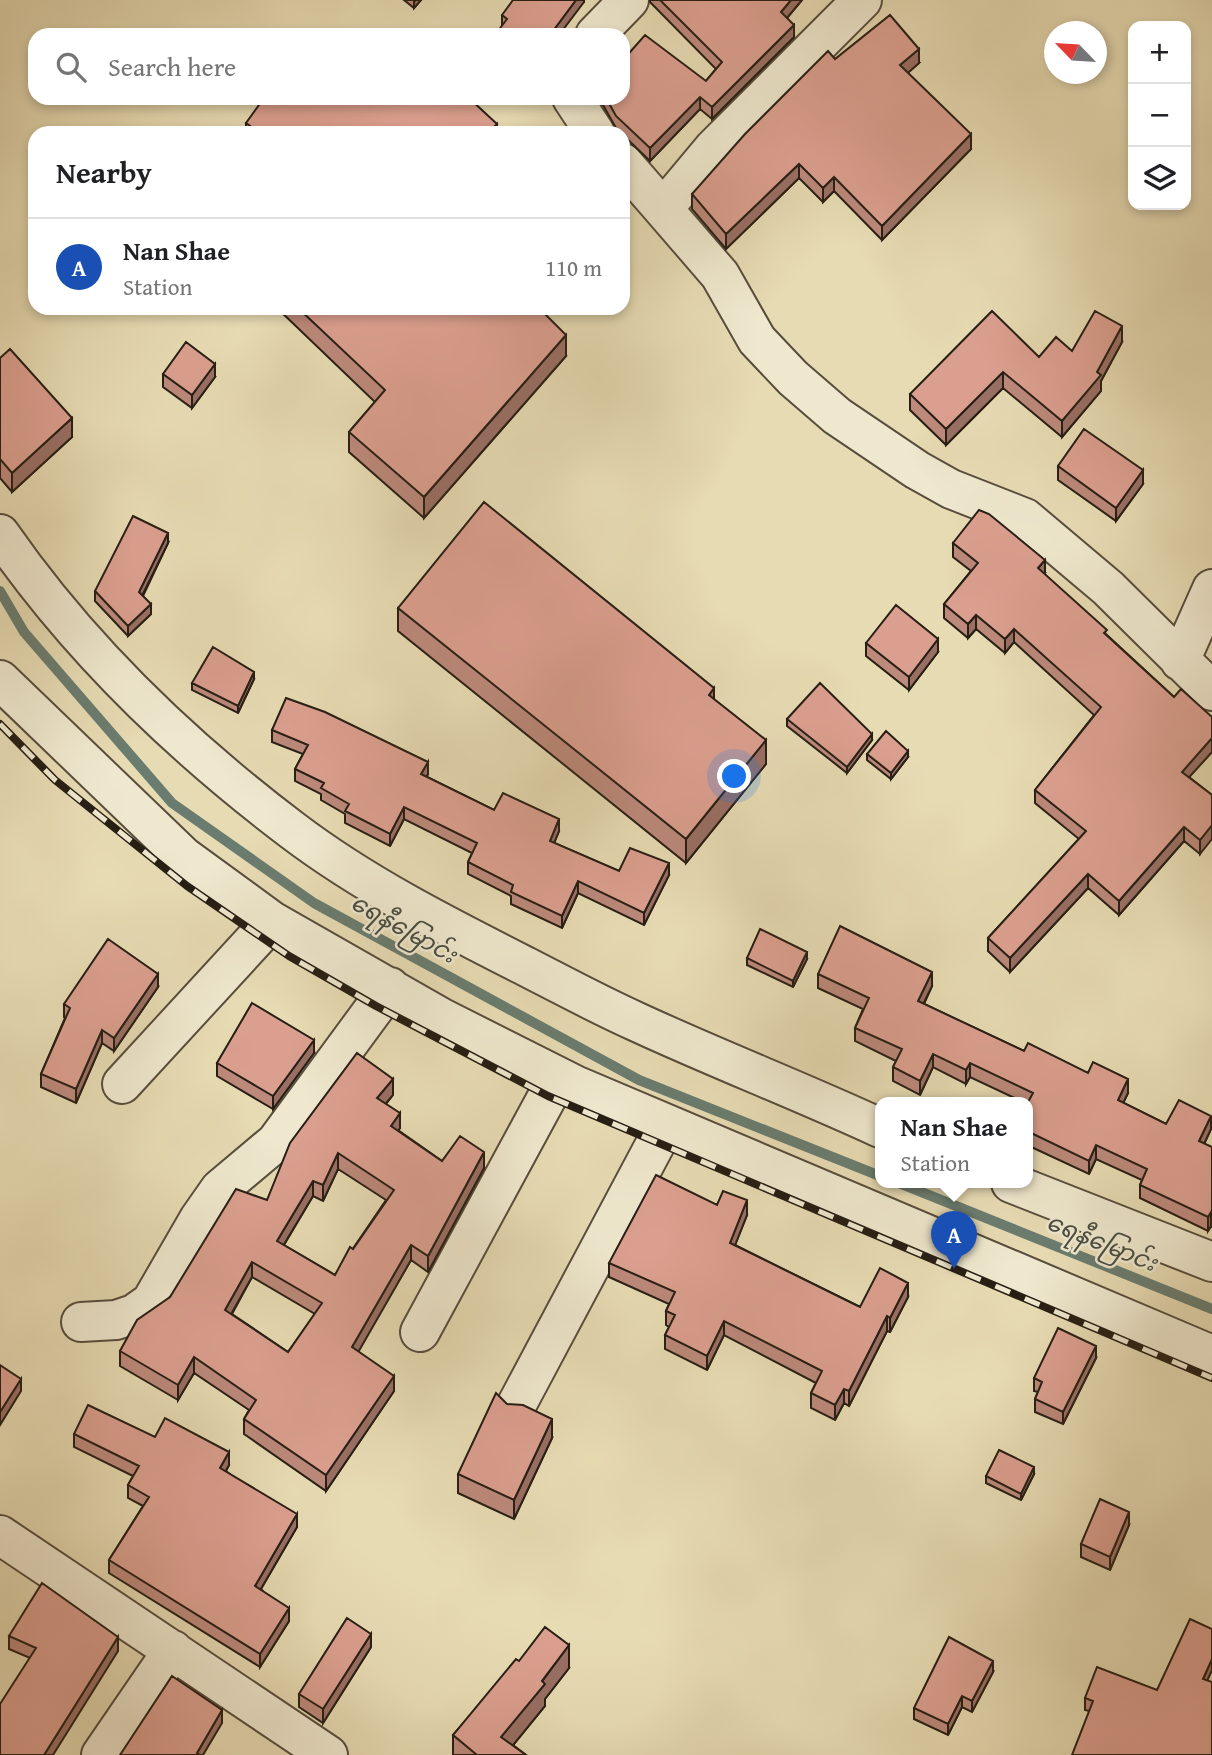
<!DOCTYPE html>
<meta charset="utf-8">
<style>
body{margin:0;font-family:"Gentium Book Plus","Noto Sans Myanmar",serif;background:#f6f6f6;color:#202124}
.controls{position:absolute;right:21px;top:21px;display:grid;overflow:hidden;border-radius:14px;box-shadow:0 4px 10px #0003}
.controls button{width:63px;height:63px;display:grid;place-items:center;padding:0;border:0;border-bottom:2px solid #e0e0e0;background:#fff;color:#202124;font:35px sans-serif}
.compass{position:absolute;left:1044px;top:21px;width:63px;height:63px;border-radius:50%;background:#fff;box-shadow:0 4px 10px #0003;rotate:295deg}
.you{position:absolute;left:735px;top:777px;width:24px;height:24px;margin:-18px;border:5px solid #fff;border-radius:50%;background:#1a73e8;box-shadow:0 0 0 10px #1a73e833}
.badge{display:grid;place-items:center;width:46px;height:46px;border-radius:50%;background:#7c3aed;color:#fff;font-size:23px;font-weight:700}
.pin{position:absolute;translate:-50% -58px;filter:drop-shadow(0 2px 4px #0008)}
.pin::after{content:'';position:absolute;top:37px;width:24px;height:21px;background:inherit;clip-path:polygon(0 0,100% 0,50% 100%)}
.popup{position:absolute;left:875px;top:1097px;width:158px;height:91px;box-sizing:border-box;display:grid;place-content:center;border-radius:14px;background:#fff;filter:drop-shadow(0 2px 5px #0005);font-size:23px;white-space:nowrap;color:#757577}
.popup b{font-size:26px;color:#202124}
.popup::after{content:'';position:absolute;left:50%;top:100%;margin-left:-14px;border:14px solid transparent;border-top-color:#fff}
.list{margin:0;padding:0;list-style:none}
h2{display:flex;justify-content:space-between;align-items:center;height:91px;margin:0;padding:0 28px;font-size:30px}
h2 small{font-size:23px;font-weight:400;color:#757577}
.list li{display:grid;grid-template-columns:46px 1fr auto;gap:21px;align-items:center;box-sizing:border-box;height:98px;padding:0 28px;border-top:2px solid #e0e0e0}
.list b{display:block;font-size:26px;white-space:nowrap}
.list p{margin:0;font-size:23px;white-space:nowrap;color:#757577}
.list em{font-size:23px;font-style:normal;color:#757577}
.icon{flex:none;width:38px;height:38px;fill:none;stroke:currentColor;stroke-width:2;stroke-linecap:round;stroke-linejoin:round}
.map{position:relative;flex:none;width:1212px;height:1755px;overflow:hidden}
.search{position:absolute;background:#fff;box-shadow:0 4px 10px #0003;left:28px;top:28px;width:602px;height:77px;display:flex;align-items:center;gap:18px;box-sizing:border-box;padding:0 24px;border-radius:21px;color:#757577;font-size:26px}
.panel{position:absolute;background:#fff;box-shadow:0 4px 10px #0003;left:28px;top:126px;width:602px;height:189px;border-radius:21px}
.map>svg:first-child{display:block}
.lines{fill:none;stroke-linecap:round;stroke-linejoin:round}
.stream{stroke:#6a7c6f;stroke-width:10}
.minor-casing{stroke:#574d3c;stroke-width:42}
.minor{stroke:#efe8ce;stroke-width:38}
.rail-casing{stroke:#271e14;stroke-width:8}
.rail{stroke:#efe8ce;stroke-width:5;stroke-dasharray:16;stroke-linecap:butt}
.wall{fill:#bc897b;stroke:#271e14;stroke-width:2;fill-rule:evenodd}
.shaded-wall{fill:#996f64;stroke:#271e14;stroke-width:2}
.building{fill:#db9f8f;stroke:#271e14;stroke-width:2;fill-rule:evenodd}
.labels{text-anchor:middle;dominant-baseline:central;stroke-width:5;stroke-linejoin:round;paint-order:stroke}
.water-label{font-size:24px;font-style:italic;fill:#494d42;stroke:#efe8ce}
</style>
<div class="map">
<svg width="1212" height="1755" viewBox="0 0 1212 1755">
<rect width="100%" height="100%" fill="#e7dbb3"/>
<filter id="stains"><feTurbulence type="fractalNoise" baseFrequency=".00286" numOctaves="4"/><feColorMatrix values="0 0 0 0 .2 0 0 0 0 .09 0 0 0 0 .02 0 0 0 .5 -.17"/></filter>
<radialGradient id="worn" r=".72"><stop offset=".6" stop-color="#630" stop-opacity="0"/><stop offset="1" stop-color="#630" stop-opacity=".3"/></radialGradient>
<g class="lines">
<path class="stream" d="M0,591L24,632L172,803L314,903L639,1080L880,1176
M899,1183L1212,1309"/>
<defs>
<path id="minor" d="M862,0L714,148L663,209L720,275L757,340L793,378L837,416L917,470L951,489L1025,518L1108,588L1212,691
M595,35L629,0
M572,98L595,133
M623,163L663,209
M0,534C79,648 181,746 292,830C363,884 446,926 525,966C562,985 599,1005 637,1022C717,1059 800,1091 880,1128
M1180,661L1212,589
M0,680L183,856L272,921L442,1018L575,1085L1212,1355
M122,1084L272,921
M1011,1183L1212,1262
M81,1322L116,1320L134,1314L151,1302L199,1219L220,1189L276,1142L390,987
M420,1332L558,1077
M517,1404L666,1124
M0,1535L328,1755
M101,1755L173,1650"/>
</defs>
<use href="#minor" class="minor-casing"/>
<use href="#minor" class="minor"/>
<defs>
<path id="rail" d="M0,724L55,780L187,886L289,956L376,1006L548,1096L1212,1378"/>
</defs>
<use href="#rail" class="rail-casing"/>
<use href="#rail" class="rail"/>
</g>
<path class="wall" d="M404,0H421L414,8Z
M584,0V2L502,26V15Z
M650,0H802L787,18L794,37L712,119L700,109L650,161L623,135V133H621L616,128L599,98H623L706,81L716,69L650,2Z
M835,59L919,63L907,73L971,149L882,240L834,191L823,202L799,178L726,249L692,209V194Z
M246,123L497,133H246Z
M277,308H405L411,313L566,356L424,518L349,452V432L375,402Z
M1122,342L1101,381V391L1062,437L1003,388L946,445L910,410V394L1039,357Z
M0,358L72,437L12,492L0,478Z
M163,374L215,377L192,408L163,387Z
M1058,466L1143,484L1116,521L1058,480Z
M168,543L143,596L151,614L128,636L95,601V591Z
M953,543L1045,573L1044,574L1107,635L1174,697L1212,717V752L1189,777L1212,795L1200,854L1184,841L1119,915L1088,888L1010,972L988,951V938L1079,839L1035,803V790L1094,715L1014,642L1005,653L976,629L968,638L944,618V604L971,571L953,557Z
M398,608L714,699L766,764L686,863L398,631Z
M866,643L938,652L909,690L866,656Z
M254,679L238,713L192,690V683Z
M787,719L872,740L847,773L787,726Z
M272,730L428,774L427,777L494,810L559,831L554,843L619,871L669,875L644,925L578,893L562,928L511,904V896L468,874V862L472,853L404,819L390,846L345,823V814L321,800V794L295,781V769L303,754L272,742Z
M867,754L908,757L891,779L867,760Z
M747,958L807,959L793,987L747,965Z
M818,974L932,986L924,1004L1024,1051L1128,1093L1123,1103L1166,1124L1211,1129L1204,1144L1212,1147V1227L1211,1226L1208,1231L1140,1198V1185L1142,1180L1096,1159L1089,1174L1027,1145V1103H1025L970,1077L966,1084L933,1067L920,1095L893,1081V1067L896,1061L855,1041V1028L863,1009L818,988Z
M158,987L114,1051L102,1043L76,1103L41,1087V1074L65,1018L64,1017V1004Z
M314,1053L273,1109L217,1076V1063Z
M393,1095L386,1104L400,1128L398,1130L442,1161L484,1168L428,1272L411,1260L358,1351L394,1391L326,1491L244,1434V1419L249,1410L194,1373L178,1400L120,1366V1351L170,1297L267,1200ZM338,1169L386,1200L335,1275L284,1245L313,1196L323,1201ZM252,1277L315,1314L288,1352L232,1314Z
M717,1205L747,1215L735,1245L856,1305L860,1307L908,1297L890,1332L887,1331L849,1406L844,1403L835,1420L811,1408V1393L816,1383L724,1335L707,1370L665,1349V1335L669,1327L666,1325V1311L669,1304L609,1277V1263Z
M1096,1358L1063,1424L1035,1412V1399L1038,1392L1034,1391V1378Z
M74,1434L155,1437L229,1465L226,1471L297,1527L261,1589L289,1621L260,1667L109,1573V1560L143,1506L128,1498V1485L133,1476L74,1447Z
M552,1438L514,1519L458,1493V1474Z
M1034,1474L1021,1500L986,1483V1476Z
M1129,1525L1110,1570L1081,1557V1544Z
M9,1636L118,1651L30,1658L9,1649Z
M371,1647L323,1723L299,1707V1694Z
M519,1661L569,1668L545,1699V1706L513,1745L526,1755H453V1735Z
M1212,1670L1207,1680L1089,1711L1085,1710V1698L1157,1690Z
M993,1672L972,1712L962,1707L948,1735L914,1719V1708Z"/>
<path class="shaded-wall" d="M416,0H421L414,8V2Z
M576,0H584V2L559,35H550Z
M791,0H802L781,25V12Z
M794,25V37L712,119V107Z
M919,49V63L900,80V65Z
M700,97V109L650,161V148Z
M497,124V133H488Z
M971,134V149L882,240V226Z
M799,164V178L726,249V234Z
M834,177V191L823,202V188Z
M1122,326V342L1101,381V391L1062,437V421L1097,372Z
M566,335V356L424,518V497Z
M215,364V377L192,408V395Z
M1003,372V388L946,445V429Z
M72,418V437L12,492V473Z
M1143,470V484L1116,521V508Z
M168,533V543L139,602V592Z
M1045,560V573L1038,582V568Z
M151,604V614L128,636V626Z
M976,615V629L968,638V624Z
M1014,629V642L1005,653V639Z
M938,639V652L909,690V677Z
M254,672V679L238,713V706Z
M714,688V712L709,695Z
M872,734V740L847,773V767Z
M1212,738V752L1182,785V772Z
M766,740V764L686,863V839Z
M908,751V757L891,779V773Z
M428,762V774L421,786V774Z
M404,807V819L390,846V834Z
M559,819V831L550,853V841Z
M1212,825V839L1200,854V840Z
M1184,827V841L1119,915V901Z
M669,863V875L644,925V913Z
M1088,874V888L1010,972V958Z
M578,881V893L562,928V916Z
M807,952V959L793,987V981Z
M932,972V986L918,1015V1001Z
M158,974V987L114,1051V1038Z
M102,1030V1043L76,1103V1089Z
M314,1040V1053L273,1109V1096Z
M933,1054V1067L920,1095V1081Z
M970,1063V1077L966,1084V1070Z
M393,1079V1095L377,1114V1098Z
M1128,1079V1093L1118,1114V1100Z
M400,1113V1128L391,1141V1126Z
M1211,1116V1129L1199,1155V1141Z
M1096,1145V1159L1089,1174V1161Z
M484,1152V1168L428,1272V1256Z
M338,1153V1169L323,1201V1185Z
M313,1181V1196L277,1256V1241Z
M747,1200V1215L730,1258V1243Z
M1211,1212V1226L1208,1231V1217Z
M411,1245V1260L352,1363V1347Z
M252,1262V1277L225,1325V1310Z
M908,1283V1297L890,1332V1318Z
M887,1316V1331L849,1406V1391Z
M724,1321V1335L707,1370V1356Z
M1096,1346V1358L1063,1424V1412Z
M194,1357V1373L178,1400V1385Z
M394,1376V1391L326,1491V1475Z
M21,1379V1391L0,1425V1412Z
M844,1389V1403L835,1420V1405Z
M552,1419V1438L514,1519V1500Z
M229,1452V1465L220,1481V1468Z
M1034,1467V1474L1021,1500V1494Z
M1129,1512V1525L1110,1570V1557Z
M297,1514V1527L255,1599V1586Z
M289,1608V1621L260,1667V1654Z
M371,1634V1647L323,1723V1709Z
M118,1637V1651L53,1755H44Z
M569,1645V1668L545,1699V1706L505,1755L501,1737Z
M1212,1659V1670L1203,1690V1679Z
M993,1661V1672L972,1712V1701Z
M962,1696V1707L948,1735V1724Z
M222,1710V1723L203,1755H197V1753Z"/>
<path class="building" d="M513,0H576L550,35H495L507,19L502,15Z
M660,0H791L781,12L794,25L712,107L700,97L650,148L616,116L606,98H623V60L645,35L706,81L722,62Z
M890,15L919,49L900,65L971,134L882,226L834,177L823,188L799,164L726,234L692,194L745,134L828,51L835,59Z
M315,29L323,35H310Z
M264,98H469L497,124L488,133H260L246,123Z
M298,308H405L411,313L416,308H539L566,335L424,497L349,432L385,390Z
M992,311L1039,357L1056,337L1072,351L1095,311L1122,326L1097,372L1101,375L1062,421L1003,372L946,429L910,394Z
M186,342L215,364L192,395L163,374Z
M10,349L72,418L12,473L0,459V358Z
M1084,429L1143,470L1116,508L1058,466Z
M484,502L714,688L709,695L766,740L686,839L398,608Z
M979,510L989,514L1045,560L1038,568L1107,630L1104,633L1174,697L1181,689L1212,717V738L1182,772L1212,795V825L1200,840L1184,827L1119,901L1088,874L1010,958L988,938L1086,831L1035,790L1101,707L1014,629L1005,639L976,615L968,624L944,604L978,563L953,543Z
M133,516L168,533L139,592L151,604L128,626L95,591Z
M896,605L938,639L909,677L866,643Z
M213,647L254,672L238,706L192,683Z
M820,683L872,734L847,767L787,719Z
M286,698L325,712L428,762L421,774L494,810L503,793L559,819L550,841L619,871L630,848L669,863L644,913L578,881L562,916L511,892L513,885L468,862L477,843L404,807L390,834L345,811L349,804L321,788L324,783L295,769L308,745L272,730Z
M886,731L908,751L891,773L867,754Z
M840,926L932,972L918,1001L1024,1051L1028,1043L1088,1073L1093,1062L1128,1079L1118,1100L1166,1124L1179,1100L1211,1116L1199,1141L1212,1147V1213L1211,1212L1208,1217L1140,1185L1147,1169L1096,1145L1089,1161L1027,1131V1104L1033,1093L970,1063L966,1070L933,1054L920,1081L893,1067L902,1049L855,1028L869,998L818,974Z
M760,929L807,952L793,981L747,958Z
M108,939L158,974L114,1038L102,1030L76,1089L41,1074L70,1008L64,1004Z
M252,1003L314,1040L273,1096L217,1063Z
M357,1053L393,1079L377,1098L400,1113L391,1126L442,1161L460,1136L484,1152L428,1256L411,1245L352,1347L394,1376L326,1475L244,1419L256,1400L194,1357L178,1385L120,1351L137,1320L170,1297L236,1189L267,1200L290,1143ZM338,1153L394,1190L353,1249L350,1247L335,1275L277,1241L313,1181L323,1185ZM252,1262L322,1303L288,1352L225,1310Z
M656,1175L717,1205L723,1191L747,1200L730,1243L856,1305L860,1307L880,1268L908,1283L890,1318L887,1316L849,1391L844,1389L835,1405L811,1393L822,1371L724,1321L707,1356L665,1335L675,1315L666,1311L675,1292L609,1263Z
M1058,1328L1096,1346L1063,1412L1035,1399L1042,1382L1034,1378Z
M0,1365L21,1379L0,1412Z
M496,1393L507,1404L523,1405L552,1419L514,1500L458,1474Z
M88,1405L155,1437L165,1418L229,1452L220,1468L297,1514L255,1586L289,1608L260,1654L109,1560L149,1497L128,1485L139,1466L74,1434Z
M999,1450L1034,1467L1021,1494L986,1476Z
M1100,1499L1129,1512L1110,1557L1081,1544Z
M42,1583L118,1637L44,1755H0V1704L36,1648L9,1636Z
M347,1618L371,1634L323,1709L299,1694Z
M1190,1619L1212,1629V1659L1203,1679L1212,1682V1755H1072L1093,1701L1085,1698L1097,1667L1157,1690Z
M545,1627L569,1645L542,1681L545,1684L501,1737L526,1755H477L453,1735L516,1659L519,1661Z
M949,1637L993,1661L972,1701L962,1696L948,1724L914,1708Z
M172,1676L222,1710L197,1753L200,1755H120Z"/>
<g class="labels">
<g class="water-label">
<text transform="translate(404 928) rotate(29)">ရေနီမြောင်း</text>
<text transform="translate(1102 1242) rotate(22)">ရေနီမြောင်း</text>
</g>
</g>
<rect width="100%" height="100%" filter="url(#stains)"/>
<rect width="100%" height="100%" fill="url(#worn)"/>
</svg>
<div class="controls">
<button>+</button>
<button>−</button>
<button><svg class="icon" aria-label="layers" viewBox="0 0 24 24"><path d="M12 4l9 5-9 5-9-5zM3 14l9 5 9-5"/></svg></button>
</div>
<svg class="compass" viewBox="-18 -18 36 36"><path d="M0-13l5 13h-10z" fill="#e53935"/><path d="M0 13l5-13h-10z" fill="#757577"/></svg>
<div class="you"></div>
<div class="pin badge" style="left:954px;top:1269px;background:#1a4fb4">A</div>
<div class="popup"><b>Nan Shae</b>Station</div>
<div class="search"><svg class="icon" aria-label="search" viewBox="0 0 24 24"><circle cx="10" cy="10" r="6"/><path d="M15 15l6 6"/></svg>Search here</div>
<section class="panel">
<h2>Nearby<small></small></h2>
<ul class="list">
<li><span class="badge" style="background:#1a4fb4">A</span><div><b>Nan Shae</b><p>Station</p></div><em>110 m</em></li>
</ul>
</section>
</div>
